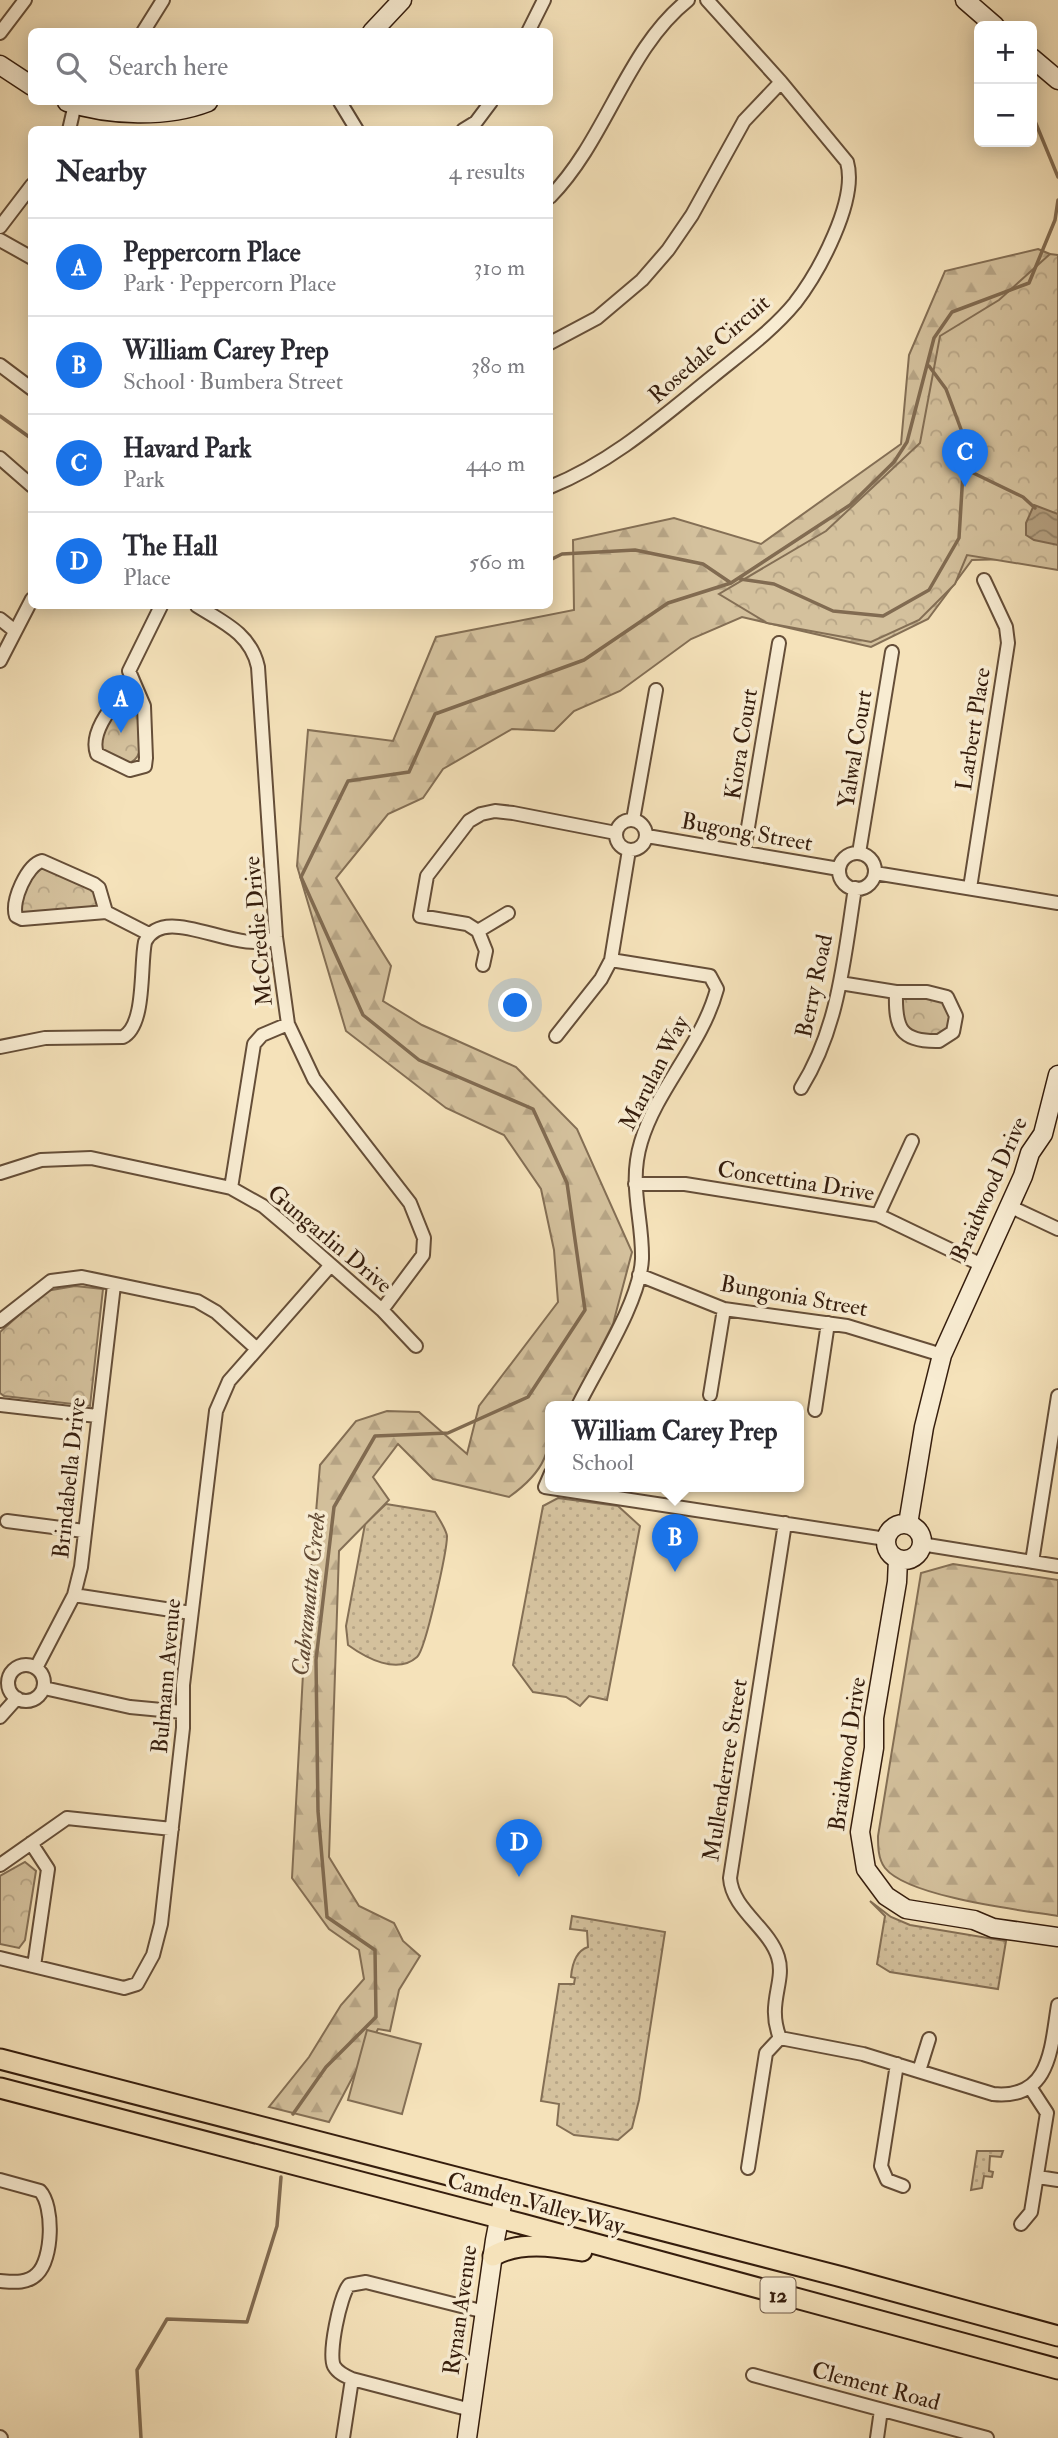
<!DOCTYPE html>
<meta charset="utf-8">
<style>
body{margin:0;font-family:"IM FELL Double Pica",serif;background:#f2f2f3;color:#2b2b33}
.controls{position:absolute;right:21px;top:21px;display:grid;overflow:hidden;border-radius:10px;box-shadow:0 4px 18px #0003}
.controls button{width:63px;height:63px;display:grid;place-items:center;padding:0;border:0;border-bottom:2px solid #e1e1e2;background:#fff;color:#2b2b33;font:35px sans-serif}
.you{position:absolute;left:516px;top:1006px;width:24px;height:24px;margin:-18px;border:5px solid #fff;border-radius:50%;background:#1a73e8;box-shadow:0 0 0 10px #1a73e833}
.badge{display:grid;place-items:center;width:46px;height:46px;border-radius:50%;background:#1a73e8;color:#fff;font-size:23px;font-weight:700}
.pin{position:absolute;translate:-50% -58px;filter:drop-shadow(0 2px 4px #0008)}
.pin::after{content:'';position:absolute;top:37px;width:24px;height:21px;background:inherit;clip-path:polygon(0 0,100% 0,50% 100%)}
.popup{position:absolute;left:545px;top:1401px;width:259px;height:91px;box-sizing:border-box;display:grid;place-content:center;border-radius:10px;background:#fff;filter:drop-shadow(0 2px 5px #0005);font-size:23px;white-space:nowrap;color:#7c7c81}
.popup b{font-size:26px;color:#2b2b33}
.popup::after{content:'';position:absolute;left:50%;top:100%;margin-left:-14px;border:14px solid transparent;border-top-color:#fff}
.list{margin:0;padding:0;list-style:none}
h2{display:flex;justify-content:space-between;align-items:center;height:91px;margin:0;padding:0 28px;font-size:30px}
h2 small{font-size:23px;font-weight:400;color:#7c7c81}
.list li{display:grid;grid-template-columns:46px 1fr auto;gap:21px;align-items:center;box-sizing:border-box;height:98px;padding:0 28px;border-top:2px solid #e1e1e2}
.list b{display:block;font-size:26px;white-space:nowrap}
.list p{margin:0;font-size:23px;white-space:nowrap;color:#7c7c81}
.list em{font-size:23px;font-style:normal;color:#7c7c81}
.icon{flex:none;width:38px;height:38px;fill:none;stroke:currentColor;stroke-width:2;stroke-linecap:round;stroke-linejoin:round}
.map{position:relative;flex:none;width:1058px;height:2438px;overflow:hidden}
.search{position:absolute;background:#fff;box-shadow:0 4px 18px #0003;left:28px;top:28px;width:525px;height:77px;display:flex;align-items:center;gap:18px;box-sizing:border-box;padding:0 24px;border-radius:10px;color:#7c7c81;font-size:26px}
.panel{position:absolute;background:#fff;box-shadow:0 4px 18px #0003;left:28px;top:126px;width:525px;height:483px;border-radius:10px}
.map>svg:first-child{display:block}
.grass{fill:url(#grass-dots);stroke:#846f55;stroke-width:2}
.forest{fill:url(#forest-firs);stroke:#846f55;stroke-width:2}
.park{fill:url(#park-crowns);stroke:#846f55;stroke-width:2}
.pitch{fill:#d4c19d;stroke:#846f55;stroke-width:2}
.water{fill:url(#water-waves);stroke:#816b51;stroke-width:2}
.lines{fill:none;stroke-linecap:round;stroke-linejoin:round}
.stream{stroke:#816b51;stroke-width:3.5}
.street-casing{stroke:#654e38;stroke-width:16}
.secondary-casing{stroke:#351d0d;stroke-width:21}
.primary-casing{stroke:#351d0d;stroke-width:23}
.street{stroke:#f8ecd2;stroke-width:12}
.secondary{stroke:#f8ecd2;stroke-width:18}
.primary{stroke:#f5e2ba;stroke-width:19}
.labels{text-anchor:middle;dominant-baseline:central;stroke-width:7;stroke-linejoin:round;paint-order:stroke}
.shield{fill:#f8ecd2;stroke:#705b48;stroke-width:2}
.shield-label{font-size:21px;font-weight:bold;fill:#351d0d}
.street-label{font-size:23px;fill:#351d0d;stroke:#f8ecd2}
.water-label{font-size:24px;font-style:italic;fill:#614a35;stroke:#f8ecd2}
</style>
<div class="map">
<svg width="1058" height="2438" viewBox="0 0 1058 2438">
<defs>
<pattern id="grass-dots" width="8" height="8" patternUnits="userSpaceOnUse" patternTransform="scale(1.75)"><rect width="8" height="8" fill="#d4c19d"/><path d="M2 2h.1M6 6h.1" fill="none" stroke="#b7a586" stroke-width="1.8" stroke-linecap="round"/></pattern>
<pattern id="forest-firs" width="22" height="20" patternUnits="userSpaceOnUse" patternTransform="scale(1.75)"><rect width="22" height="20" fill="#d4c19d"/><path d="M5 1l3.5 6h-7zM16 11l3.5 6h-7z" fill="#b7a586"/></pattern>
<pattern id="park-crowns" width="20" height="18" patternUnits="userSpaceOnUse" patternTransform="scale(1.75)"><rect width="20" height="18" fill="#d4c19d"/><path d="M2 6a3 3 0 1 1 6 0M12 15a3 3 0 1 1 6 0" fill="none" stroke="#b7a586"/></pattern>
<pattern id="water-waves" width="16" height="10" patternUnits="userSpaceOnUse" patternTransform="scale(1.75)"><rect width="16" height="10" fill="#b49f7f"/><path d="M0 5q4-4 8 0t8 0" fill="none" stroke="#938166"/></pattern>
</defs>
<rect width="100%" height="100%" fill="#f5e2ba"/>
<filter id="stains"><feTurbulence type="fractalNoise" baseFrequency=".00286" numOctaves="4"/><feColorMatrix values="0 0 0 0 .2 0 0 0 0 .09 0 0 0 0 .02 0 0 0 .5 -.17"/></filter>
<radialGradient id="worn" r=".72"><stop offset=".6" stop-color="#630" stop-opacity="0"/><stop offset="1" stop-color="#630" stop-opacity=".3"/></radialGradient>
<path class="grass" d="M558,1498L618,1506L640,1526L607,1700L589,1696L580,1706L566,1697L533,1692L513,1665L543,1506Z
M386,1504L435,1512C439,1519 446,1529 447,1536C447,1550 426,1649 417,1657C397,1675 366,1658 348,1645L346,1626L365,1524Z
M870,1901L891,1917L910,1925L1006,1941L998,1989L890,1972L877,1964L885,1916Z
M572,1916L665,1932L639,2100L632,2128L618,2140L574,2135L557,2125L559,2104L541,2101L559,1984H574L575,1978L571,1977C572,1965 576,1951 588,1947L587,1931L570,1929Z
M977,2151H1003L1001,2157L990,2156L989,2171L993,2172L992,2177L984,2176L982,2188L971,2190Z"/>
<path class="forest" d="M1038,249L1050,254L1058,307L1009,559L972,560L928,619L871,647L742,617L691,639L620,691L574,711L554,731L512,729L443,769L423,798L388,814L336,878L391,966L383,1001L422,1025L516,1067L577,1129L632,1252L613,1324L571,1406H551C551,1451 547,1470 509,1497L433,1479L398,1444L373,1477L389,1500L339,1551L329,1857L359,1906L394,1923L403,1941L420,1956L399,1990L390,2031L378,2029L329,2122L269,2107L309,2057L341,2005L364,1979L359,1950L329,1929L292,1878L304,1655L320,1465L356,1421L387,1411L419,1412L467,1454L479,1406L558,1302L554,1250L541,1189L504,1135L446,1108L346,1031L297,866L308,730L393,741L436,637L574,610L573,540L674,518L761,544L901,444L909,355L945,271Z
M953,1564L1058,1580V1916C1020,1910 908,1897 885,1868C878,1859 878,1846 878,1836L921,1573Z"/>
<path class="park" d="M1050,254L1058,255V570L967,555L955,584L919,620L871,642L767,623L719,594L826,531L920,443L940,336L999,300Z
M126,696L135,701L138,706C139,723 148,755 130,763L101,750C98,733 112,708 126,696Z
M44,865L93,889L101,909L26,915L21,912L20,901L37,867Z
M900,996L935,998L950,1005L952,1027L939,1038L905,1031Z
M75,1286L103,1289L90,1406L4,1396L0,1393V1332L46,1291Z
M25,1862L36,1871L25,1940L19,1948L0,1944V1876Z"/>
<path class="pitch" d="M367,2030L421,2044L402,2114L348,2100Z"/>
<path class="water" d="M1034,505L1058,514V545L1034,540L1026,535V523Z"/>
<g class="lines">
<path class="stream" d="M978,19L979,38
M1032,114L1058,177
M0,416L32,439
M963,468L1023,497L1035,508
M550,560L562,554L635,550L703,564L731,583
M740,579L774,584L833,611L883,616L929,590L959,538L965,440L946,389L929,366
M293,2114L326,2067L376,2017L375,1950L327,1917L318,1811L316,1660L334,1507L375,1436L448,1433L528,1397L585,1310L567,1183L533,1109L419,1060L363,1015L301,877L348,781L409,772L435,714L584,660L668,603L731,583L850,505L894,462L907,442L934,338L952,312L1029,283L1055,220L1058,200
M141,2438L137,2370L167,2319L247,2322L277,2226L281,2177"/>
<defs>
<path id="street" d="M143,32L163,0
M528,32L544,0
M0,33L25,0
M340,102L357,130
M69,130L75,104
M463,130L476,122L491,102
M550,197C607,139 626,49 688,0
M0,227L32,185
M0,240L32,258
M550,343L597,318L642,280L668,250L692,215L744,121L781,82
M0,365L32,389
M0,458L32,486
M550,487C612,462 660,419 712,377C740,354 772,331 795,303C819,272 858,200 847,162L781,82L707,0
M197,606C223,622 251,634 258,667L276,937L288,1024L314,1079L410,1203L424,1238L423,1255L382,1310
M0,619L15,631
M0,661L32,599
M132,681C119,699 88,729 97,754L130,770L145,766L146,758L144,706L129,671L161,606
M633,820L656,690
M616 835a15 15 0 1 1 30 0a15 15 0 1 1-30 0Z
M647,836L839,869
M744,851L779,643
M859,853L892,652
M839 871a18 18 0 1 1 36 0a18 18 0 1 1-36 0Z
M875,873L1058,903
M970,888L1008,643L1006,627L984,580
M106,912L99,888L94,884L42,861C27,865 11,901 16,916L22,919L106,912L149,934
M478,931L508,913
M483,965L486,951L478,931L467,924L420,916L427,876L469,821L481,814L495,811L513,813L616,833
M840,983L896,992H927L947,997L956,1016L953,1032L939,1041C900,1042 895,1028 896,992
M556,1036L601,979L611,960L629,850
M0,1047L45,1038L123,1037C146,1025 140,966 145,942C165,900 240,959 276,937
M801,1088C839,1027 844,958 855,888
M0,1173L41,1160L91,1158L231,1188L263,1206L289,1228L382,1310L416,1346
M635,1184H685L878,1215L982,1265
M231,1188L254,1044L262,1035L288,1024
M1009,1206L1058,1229
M878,1215L912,1141
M639,1275L724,1309L847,1326L942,1355
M0,1321L51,1281L82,1277L197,1301L216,1312L257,1349
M710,1395L724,1309
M0,1405L97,1416
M578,1406C597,1367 640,1302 642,1259C643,1218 628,1185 641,1142C657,1088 702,1045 717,989L710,976L611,960
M815,1410L828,1323
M551,1473L545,1487L886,1539
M7,1521L84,1531
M921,1544L1058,1566
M1032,1562L1058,1396
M74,1595L191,1613
M8 1683a18 18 0 1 1 36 0a18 18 0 1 1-36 0Z
M36,1668L74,1595L81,1567L114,1285
M44,1688L130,1707L183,1712
M0,1717L17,1698
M31,1843L48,1869L34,1966
M0,1865L67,1818L172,1829
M0,1958L124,1988L137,1984L153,1955L161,1924L183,1728V1685L216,1411L229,1381L330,1266
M780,2038C766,2003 786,1982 778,1957C769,1928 732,1909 730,1878L785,1523
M780,2038L863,2054L993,2094C1051,2100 1051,2047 1058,2005
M897,2064L881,2166L887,2180L903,2186
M919,2071L929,2039
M748,2168L766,2053L780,2038
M1038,2177L1058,2180
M0,2180L40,2191C54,2206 53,2259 37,2274C27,2284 13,2282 0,2281
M1021,2224L1031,2212L1047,2113L1030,2087
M753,2375L987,2438
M471,2410L352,2379C345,2376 338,2373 334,2366C328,2354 340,2296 349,2285L366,2282L485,2312
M0,2437L1,2438
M343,2438L352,2379
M877,2438L881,2410"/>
<path id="secondary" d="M965,0L995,26
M372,32L402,0
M1032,58L1058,80
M0,65L32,86
M67,102C109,116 167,118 208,102
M908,1524L924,1427L942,1355L1023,1176L1030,1153L1043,1134L1058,1075
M886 1542a18 18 0 1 1 36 0a18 18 0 1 1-36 0Z
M898,1559L897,1582L874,1718V1748L860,1832L866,1869L886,1896L906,1909L974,1920L993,1928L1058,1937
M467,2438L495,2240L505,2189"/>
<path id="primary" d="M0,2059L842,2277L1058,2336
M0,2088L522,2224L1058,2369
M493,2256C519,2241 553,2246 582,2251"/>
</defs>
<use href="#street" class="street-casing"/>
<use href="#secondary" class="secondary-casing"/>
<use href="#primary" class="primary-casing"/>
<use href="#street" class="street"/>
<use href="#secondary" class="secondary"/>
<use href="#primary" class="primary"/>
</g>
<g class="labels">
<rect class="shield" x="760.5" y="2277.5" width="35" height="35" rx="5"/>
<g class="shield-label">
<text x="778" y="2295">12</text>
</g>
<g class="street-label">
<text transform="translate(709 349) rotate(-41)">Rosedale Circuit</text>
<text transform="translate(973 729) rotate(-81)">Larbert Place</text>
<text transform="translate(741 744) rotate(-81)">Kiora Court</text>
<text transform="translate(855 749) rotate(-81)">Yalwal Court</text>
<text transform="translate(747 832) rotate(10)">Bugong Street</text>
<text transform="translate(258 931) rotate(-95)">McCredie Drive</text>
<text transform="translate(814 986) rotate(-78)">Berry Road</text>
<text transform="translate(654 1073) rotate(-63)">Marulan Way</text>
<text transform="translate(796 1181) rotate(9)">Concettina Drive</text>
<text transform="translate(989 1189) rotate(-66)">Braidwood Drive</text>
<text transform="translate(330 1239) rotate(40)">Gungarlin Drive</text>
<text transform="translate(794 1296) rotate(10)">Bungonia Street</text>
<text transform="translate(69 1478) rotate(-84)">Brindabella Drive</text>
<text transform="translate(166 1676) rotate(-85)">Bulmann Avenue</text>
<text transform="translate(847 1754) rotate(-82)">Braidwood Drive</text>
<text transform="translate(725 1770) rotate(-81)">Mullenderree Street</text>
<text transform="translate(536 2203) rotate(15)">Camden Valley Way</text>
<text transform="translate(460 2310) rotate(-82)">Rynan Avenue</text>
<text transform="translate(876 2386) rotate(15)">Clement Road</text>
</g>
<g class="water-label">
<text transform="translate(309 1594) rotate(-84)">Cabramatta Creek</text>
</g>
</g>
<rect width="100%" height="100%" filter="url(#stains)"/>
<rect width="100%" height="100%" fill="url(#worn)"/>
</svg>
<div class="controls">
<button>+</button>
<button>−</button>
</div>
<div class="you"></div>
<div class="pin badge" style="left:121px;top:733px">A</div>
<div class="pin badge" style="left:675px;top:1572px">B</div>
<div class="popup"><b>William Carey Prep</b>School</div>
<div class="pin badge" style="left:965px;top:487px">C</div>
<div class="pin badge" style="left:519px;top:1877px">D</div>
<div class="search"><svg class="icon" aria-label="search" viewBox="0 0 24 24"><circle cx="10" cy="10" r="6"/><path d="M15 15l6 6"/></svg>Search here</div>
<section class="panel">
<h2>Nearby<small>4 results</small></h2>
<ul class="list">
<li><span class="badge">A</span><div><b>Peppercorn Place</b><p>Park · Peppercorn Place</p></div><em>310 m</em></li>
<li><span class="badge">B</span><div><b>William Carey Prep</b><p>School · Bumbera Street</p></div><em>380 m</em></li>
<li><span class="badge">C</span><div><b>Havard Park</b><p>Park</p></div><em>440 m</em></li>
<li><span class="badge">D</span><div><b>The Hall</b><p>Place</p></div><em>560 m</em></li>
</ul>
</section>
</div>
